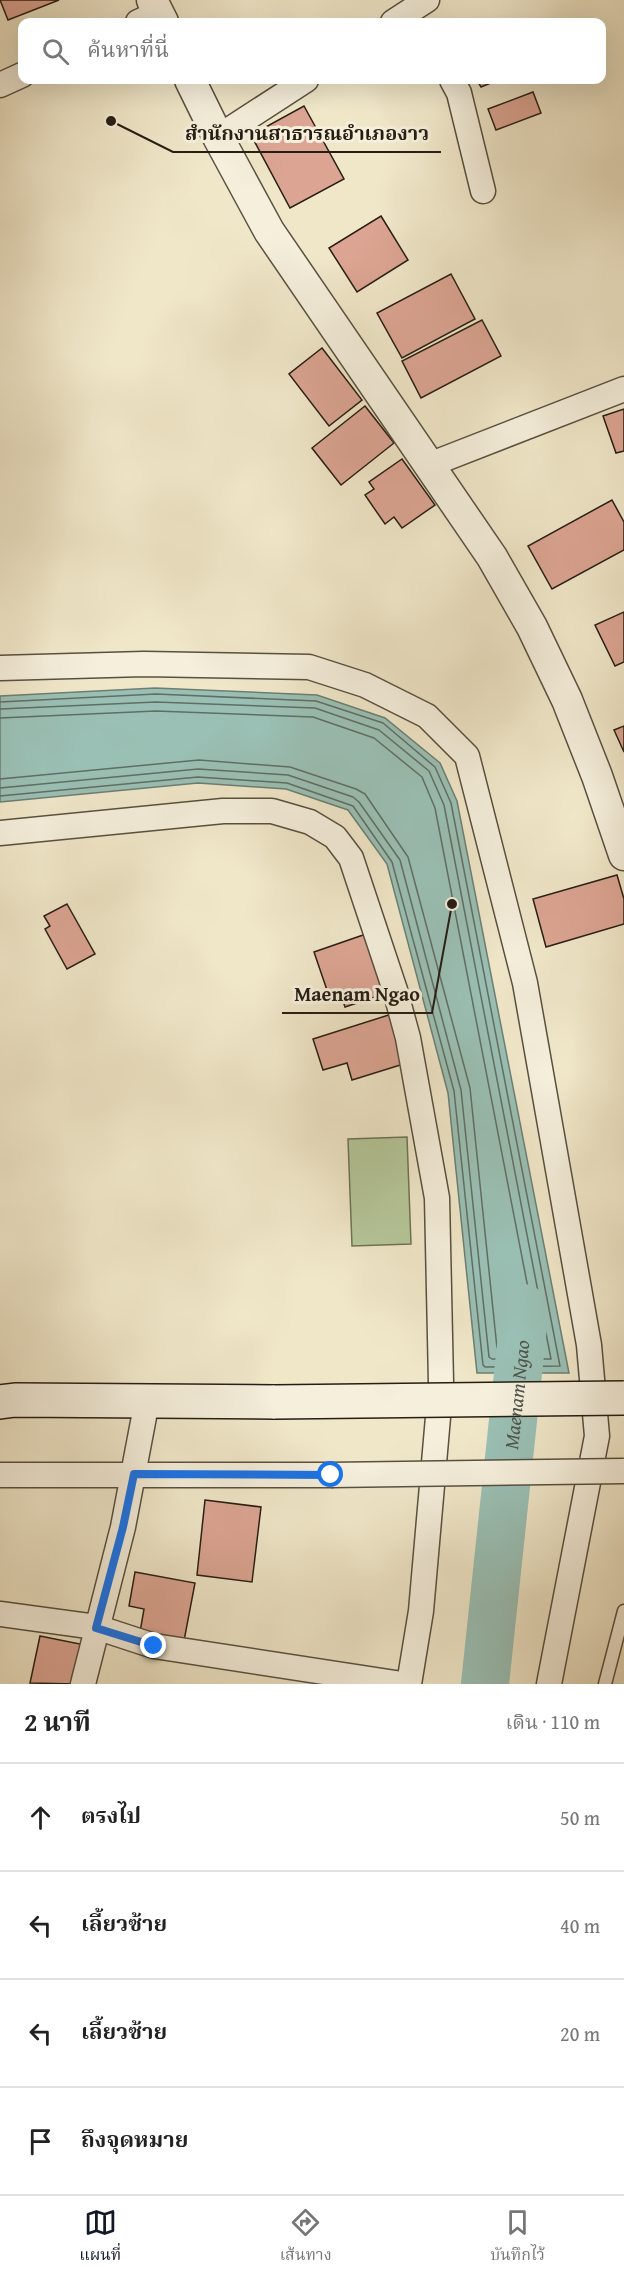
<!DOCTYPE html>
<html lang="th">
<meta charset="utf-8">
<style>
body{margin:0;font-family:"Gentium Book Plus","Noto Serif Thai",serif;background:#f2f2f2;color:#222}
.stop{position:absolute;width:18px;height:18px;margin:-14px;border:4px solid #1a73e8;border-radius:50%;background:#fff}
.stop.end{background:#1a73e8;border-color:#fff;box-shadow:0 2px 6px #0008}
.list{margin:0;padding:0;list-style:none}
h2{display:flex;justify-content:space-between;align-items:center;height:78px;margin:0;padding:0 24px;font-size:26px}
h2 small{font-size:20px;font-weight:400;color:#767676}
.list li{display:grid;grid-template-columns:39px 1fr auto;gap:18px;align-items:center;box-sizing:border-box;height:108px;padding:0 24px;border-top:2px solid #e0e0e0}
.list b{display:block;font-size:22px;white-space:nowrap}
.list em{font-size:20px;font-style:normal;color:#767676}
.icon{flex:none;width:33px;height:33px;fill:none;stroke:currentColor;stroke-width:2;stroke-linecap:round;stroke-linejoin:round}
.map{position:relative;flex:none;width:624px;height:1684px;overflow:hidden}
.search{position:absolute;background:#fff;box-shadow:0 6px 24px #0002;left:18px;right:18px;top:18px;height:66px;display:flex;align-items:center;gap:15px;box-sizing:border-box;padding:0 21px;border-radius:12px;color:#767676;font-size:22px}
.sheet{height:510px;background:#fff}
nav{display:flex;justify-content:space-around;align-items:center;box-sizing:border-box;height:84px;border-top:2px solid #e0e0e0;background:#fff;font-size:16px;color:#767676}
nav a{display:grid;justify-items:center;gap:3px}
nav .on{color:#111827}
.map>svg:first-child{display:block}
.green{fill:#b5c79a;stroke:#6e7256;stroke-width:1.5}
.water{fill:#9ac0b5;stroke:#6c7f74;stroke-width:1.5}
.lines{fill:none;stroke-linecap:round;stroke-linejoin:round}
.shore{stroke:#606e64;stroke-width:1.5}
.river{stroke:#9ac0b5;stroke-width:48}
.building{fill:#dca593;stroke:#261d13;stroke-width:1.5}
.service-casing{stroke:#585040;stroke-width:15}
.minor-casing{stroke:#585040;stroke-width:27}
.tertiary-casing{stroke:#585040;stroke-width:33}
.secondary-casing{stroke:#261d13;stroke-width:36}
.service{stroke:#f5efdc;stroke-width:12}
.minor{stroke:#f5efdc;stroke-width:24}
.tertiary{stroke:#f5efdc;stroke-width:30}
.secondary{stroke:#f5efdc;stroke-width:33}
.minor-bridge-casing{stroke:#585040;stroke-width:27;stroke-linecap:butt}
.secondary-bridge-casing{stroke:#261d13;stroke-width:36;stroke-linecap:butt}
.minor-bridge{stroke:#f5efdc;stroke-width:24}
.secondary-bridge{stroke:#f5efdc;stroke-width:33}
.route{stroke:#1a73e8;stroke-width:8}
.labels{text-anchor:middle;dominant-baseline:central;stroke-width:6;stroke-linejoin:round;paint-order:stroke}
.water-label{font-size:20px;font-style:italic;fill:#4f564c;stroke:#f5efdc}
.leader{fill:none;stroke:#261d13;stroke-width:2}
.callout-dot{fill:#261d13;stroke:#f5efdc;stroke-width:2}
.callout-label{font-size:20px;text-anchor:middle;font-weight:bold;fill:#261d13;stroke:#f5efdc;stroke-width:6;stroke-linejoin:round;paint-order:stroke}
</style>
<div class="map">
<svg width="624" height="1684" viewBox="0 0 624 1684">
<rect width="100%" height="100%" fill="#f0e7c9"/>
<filter id="stains"><feTurbulence type="fractalNoise" baseFrequency=".00333" numOctaves="4"/><feColorMatrix values="0 0 0 0 .2 0 0 0 0 .09 0 0 0 0 .02 0 0 0 .5 -.17"/></filter>
<radialGradient id="worn" r=".72"><stop offset=".6" stop-color="#630" stop-opacity="0"/><stop offset="1" stop-color="#630" stop-opacity=".3"/></radialGradient>
<path class="green" d="M407,1137L411,1244L352,1246L348,1139Z"/>
<path class="water" d="M155,688L317,695L385,718L440,763L457,801L569,1373H477L448,1093L387,864L348,810L286,789L198,783L0,802V696Z"/>
<g class="lines">
<path class="shore" d="M0,702L156,694L316,701L383,723L435,767L451,803L560,1366L485,1367L483,1365L454,1091L392,862L353,806L287,783L198,777L0,796
M0,709L156,702L315,708L379,730L429,771L444,805L551,1359H492L489,1357L461,1090L400,860L359,802L353,797L288,775L198,769L0,788
M0,718L156,711L313,717L374,738L422,777L435,808L540,1350H500L497,1348L470,1088L408,857L365,794L356,789L290,767L199,760L0,779"/>
<path class="river" id="s1" d="M485,1684L524,1317L523,1308"/>
</g>
<path class="building" d="M0,0H59L8,20Z
M477,80H498L481,87Z
M533,92L541,113L496,130L488,109Z
M304,106L344,179L290,208L251,135Z
M381,216L408,260L357,292L329,248Z
M451,274L475,319L402,358L377,313Z
M482,320L501,356L421,398L402,361Z
M322,348L362,400L329,426L289,374Z
M365,406L394,443L341,485L312,448Z
M624,409V451L616,453L603,416Z
M402,459L435,505L402,528L394,517L385,524L365,495L374,489L369,482Z
M612,500L624,522V550L552,589L528,546Z
M624,612V662L615,666L595,625Z
M624,726V752L614,730Z
M617,875L624,899V924L546,947L533,899Z
M67,904L95,954L67,969L45,929L50,926L44,916Z
M366,934L387,993L345,1007L340,992L329,996L314,952Z
M395,1013L410,1062L352,1080L347,1063L323,1070L313,1039Z
M205,1500L261,1507L252,1582L197,1575Z
M135,1572L195,1583L183,1646L139,1638L144,1609L129,1606Z
M40,1636L85,1645L77,1684L30,1683Z"/>
<g class="lines">
<defs>
<path id="service" d="M605,1684L624,1611"/>
<path id="minor" d="M138,22L158,13
M393,22L427,0
M452,80L459,93L483,191
M0,85L22,75
M218,137L306,80
M429,465L624,389
M0,668L144,664L309,667L365,685L427,716L467,756L525,983L589,1345L597,1436L549,1684
M0,833L223,811H272L310,822L335,837L351,858L395,990L408,1038L437,1198L441,1383L421,1611L409,1684
M0,1475H331
M0,1614L96,1627L154,1646L402,1684
M83,1684L123,1527L147,1401"/>
<path id="tertiary" d="M152,0L163,22
M190,80L218,137L269,231L492,557L532,627L567,700L597,776L624,855"/>
<path id="secondary" d="M0,1402L15,1400L275,1402"/>
</defs>
<use href="#service" class="service-casing"/>
<use href="#minor" class="minor-casing"/>
<use href="#tertiary" class="tertiary-casing"/>
<use href="#secondary" class="secondary-casing"/>
<use href="#service" class="service"/>
<use href="#minor" class="minor"/>
<use href="#tertiary" class="tertiary"/>
<use href="#secondary" class="secondary"/>
<defs>
<path id="minor-bridge" d="M331,1475L624,1471"/>
<path id="secondary-bridge" d="M275,1402L624,1398"/>
</defs>
<use href="#minor-bridge" class="minor-bridge-casing"/>
<use href="#secondary-bridge" class="secondary-bridge-casing"/>
<use href="#minor-bridge" class="minor-bridge"/>
<use href="#secondary-bridge" class="secondary-bridge"/>
</g>
<g class="lines">
<path class="route" d="M154,1646L96,1628L123,1527L134,1474L331,1475"/>
</g>
<g class="labels">
<g class="water-label">
<text stroke="none"><textPath href="#s1" startOffset="291">Maenam Ngao</textPath></text>
</g>
</g>
<path class="leader" d="M111 121L173 152H441M452 904L432 1013H282"/>
<g class="callout-dot">
<circle cx="111" cy="121" r="6"/>
<circle cx="452" cy="904" r="6"/>
</g>
<g class="callout-label">
<text x="307" y="140">สำนักงานสาธารณอำเภองาว</text>
<text x="357" y="1001">Maenam Ngao</text>
</g>
<rect width="100%" height="100%" filter="url(#stains)"/>
<rect width="100%" height="100%" fill="url(#worn)"/>
</svg>
<div class="stop" style="left:331px;top:1475px"></div>
<div class="stop end" style="left:154px;top:1646px"></div>
<div class="search"><svg class="icon" aria-label="search" viewBox="0 0 24 24"><circle cx="10" cy="10" r="6"/><path d="M15 15l6 6"/></svg>ค้นหาที่นี่</div>
</div>
<section class="sheet">
<h2>2 นาที<small>เดิน · 110 m</small></h2>
<ul class="list">
<li><svg class="icon" aria-label="ahead" viewBox="0 0 24 24"><path d="M12 20V5M6 11l6-6 6 6"/></svg><div><b>ตรงไป</b></div><em>50 m</em></li>
<li><svg class="icon" aria-label="left" viewBox="0 0 24 24"><path d="M17 20v-9H6M10 6l-5 5 5 5"/></svg><div><b>เลี้ยวซ้าย</b></div><em>40 m</em></li>
<li><svg class="icon" aria-label="left" viewBox="0 0 24 24"><path d="M17 20v-9H6M10 6l-5 5 5 5"/></svg><div><b>เลี้ยวซ้าย</b></div><em>20 m</em></li>
<li><svg class="icon" aria-label="arrive" viewBox="0 0 24 24"><path d="M6 21V4h12l-3 4 3 4H6"/></svg><div><b>ถึงจุดหมาย</b></div></li>
</ul>
</section>
<nav>
<a class="on"><svg class="icon" aria-label="map" viewBox="0 0 24 24"><path d="M3 6l6-2 6 2 6-2v14l-6 2-6-2-6 2zM9 4v14M15 6v14"/></svg>แผนที่</a>
<a><svg class="icon" aria-label="directions" viewBox="0 0 24 24"><path d="M12 3l9 9-9 9-9-9zM9 14v-3h6M13 9l2 2-2 2"/></svg>เส้นทาง</a>
<a><svg class="icon" aria-label="saved" viewBox="0 0 24 24"><path d="M7 4h10v16l-5-4-5 4z"/></svg>บันทึกไว้</a>
</nav>
